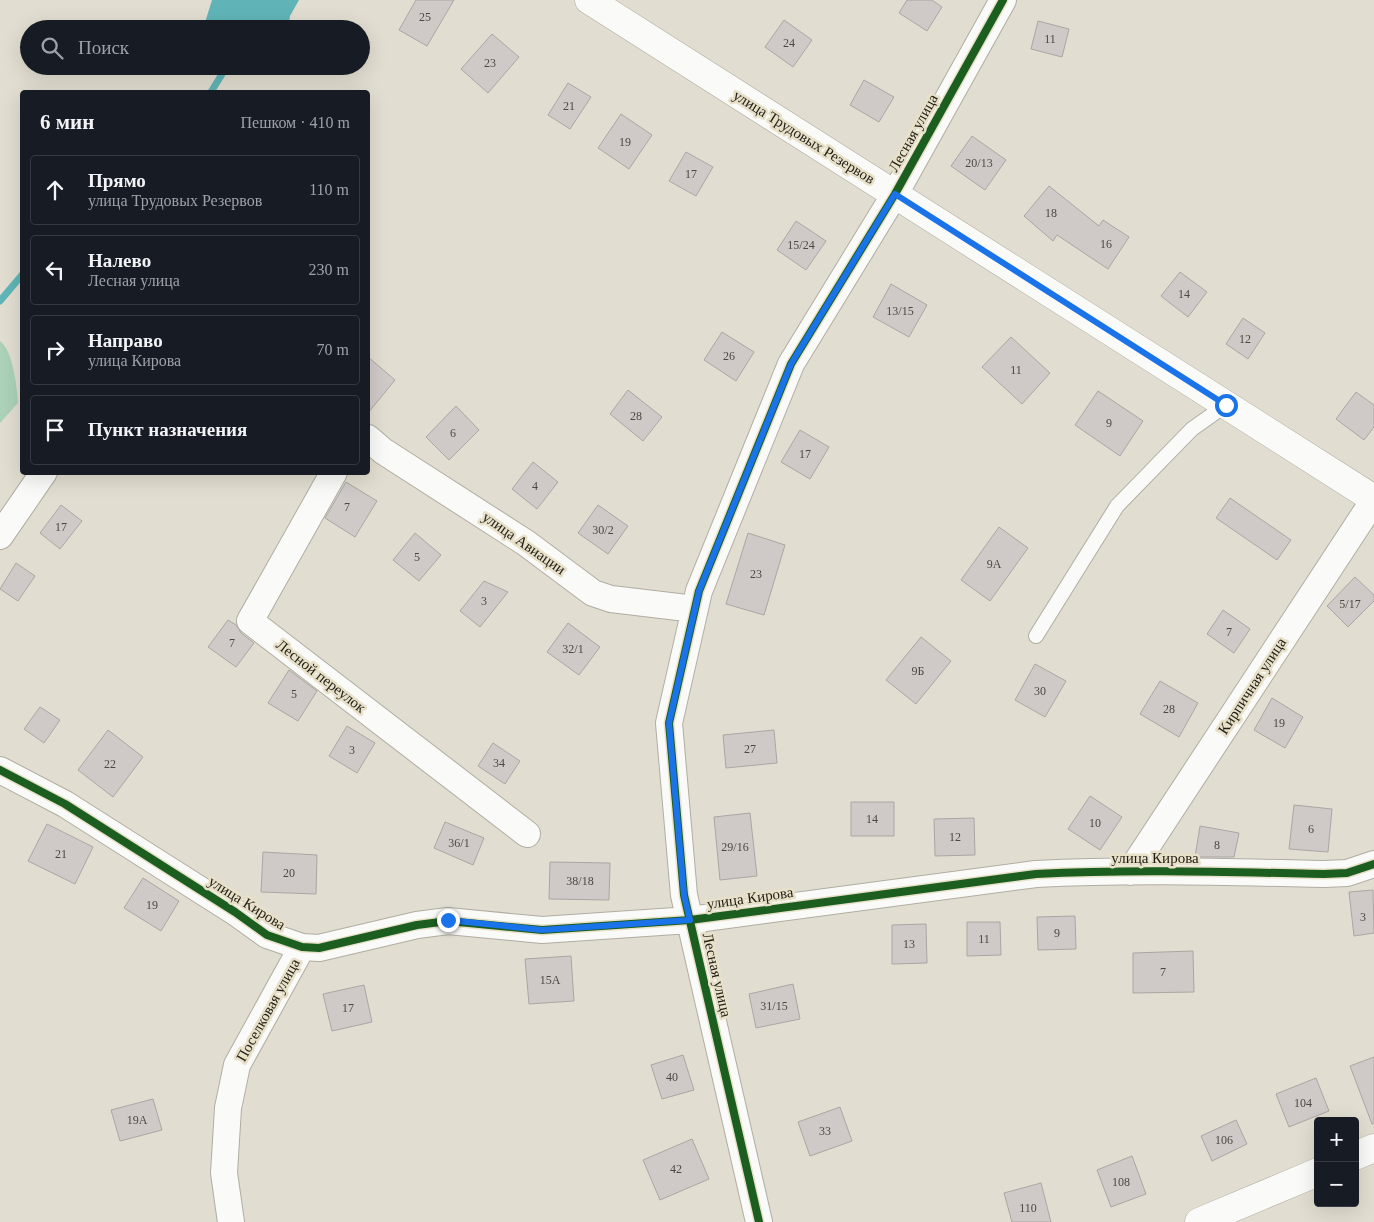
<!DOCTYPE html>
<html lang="ru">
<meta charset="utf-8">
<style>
body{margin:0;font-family:Georgia,serif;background:#242831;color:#f1f3f6}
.controls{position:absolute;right:15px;bottom:15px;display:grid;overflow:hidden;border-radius:5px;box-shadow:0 5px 20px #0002}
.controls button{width:45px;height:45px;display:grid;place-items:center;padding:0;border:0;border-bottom:1px solid #363941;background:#171b24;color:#f1f3f6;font:25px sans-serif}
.stop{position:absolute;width:15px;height:15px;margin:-11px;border:4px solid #1a73e8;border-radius:50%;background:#fff}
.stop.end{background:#1a73e8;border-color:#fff;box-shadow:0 1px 5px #0008}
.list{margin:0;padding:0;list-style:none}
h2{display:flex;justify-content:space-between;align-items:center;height:65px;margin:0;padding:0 20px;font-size:21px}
h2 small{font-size:16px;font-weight:400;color:#9ea1a6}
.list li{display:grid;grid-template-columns:32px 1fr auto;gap:15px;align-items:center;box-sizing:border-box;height:70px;margin:0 10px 10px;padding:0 10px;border:1px solid #363941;border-radius:5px}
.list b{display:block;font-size:19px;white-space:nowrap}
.list p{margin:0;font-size:16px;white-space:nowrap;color:#9ea1a6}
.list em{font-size:16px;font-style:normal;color:#9ea1a6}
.icon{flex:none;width:28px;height:28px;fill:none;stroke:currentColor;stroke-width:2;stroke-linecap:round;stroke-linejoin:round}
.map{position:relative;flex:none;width:1374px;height:1222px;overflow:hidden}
.search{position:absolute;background:#171b24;box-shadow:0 5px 20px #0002;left:20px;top:20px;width:350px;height:55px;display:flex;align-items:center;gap:12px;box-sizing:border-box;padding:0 18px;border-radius:28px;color:#9ea1a6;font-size:19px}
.panel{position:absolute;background:#171b24;box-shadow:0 5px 20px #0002;left:20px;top:90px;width:350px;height:385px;border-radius:5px}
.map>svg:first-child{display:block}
.green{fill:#abd1b9}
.water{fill:#60b4b7}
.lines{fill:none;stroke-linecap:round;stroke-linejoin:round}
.stream{stroke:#60b4b7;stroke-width:7}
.building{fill:#cfcac8;stroke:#aba6a3}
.lane-casing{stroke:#b0ada2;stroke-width:16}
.street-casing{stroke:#b0ada2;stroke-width:28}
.secondary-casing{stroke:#b0ada2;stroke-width:29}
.lane{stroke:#fafaf8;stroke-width:14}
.street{stroke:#fafaf8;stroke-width:26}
.secondary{stroke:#fafaf8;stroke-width:28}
.cycleway-casing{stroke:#e8e1c9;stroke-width:11}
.cycleway{stroke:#1b5e20;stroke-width:8}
.route{stroke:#1a73e8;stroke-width:6}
.labels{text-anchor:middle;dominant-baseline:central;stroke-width:5;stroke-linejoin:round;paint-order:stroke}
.number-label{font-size:12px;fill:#4c4842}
.street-label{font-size:15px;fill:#201d15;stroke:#e8e1c9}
</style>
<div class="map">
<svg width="1374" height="1222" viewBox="0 0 1374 1222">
<rect width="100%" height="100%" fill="#e1ddd0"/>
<path class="green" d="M0,341C13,350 17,388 18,403L0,423Z"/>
<path class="water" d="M212,0H299L290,16L288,29H203Z"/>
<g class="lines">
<path class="stream" d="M211,92L227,66
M0,301L22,275"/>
</g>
<path class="building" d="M416,0H454L427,46L399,30Z
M907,0H932L942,7L927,31L899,13Z
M784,20L812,40L793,67L765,47Z
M1038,21L1069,29L1062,57L1031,49Z
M492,34L519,57L488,93L461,69Z
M864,80L894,97L879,122L850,105Z
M568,83L591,97L570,129L548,115Z
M621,114L652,135L629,169L598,148Z
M972,136L1006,160L985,190L951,166Z
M686,152L713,167L696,196L669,181Z
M1049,186L1099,226L1103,220L1129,237L1108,269L1057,235L1053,241L1024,216Z
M796,221L826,241L806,270L777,250Z
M1180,272L1207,292L1188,317L1161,296Z
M891,284L927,305L909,337L873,317Z
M1243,318L1265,333L1248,359L1226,344Z
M722,332L754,352L736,381L704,360Z
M1011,337L1050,373L1022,404L982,367Z
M368,357L395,380L368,413Z
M628,390L662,417L643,441L610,414Z
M1098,391L1143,421L1120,456L1075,425Z
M1356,392L1374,405V427L1364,440L1336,419Z
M456,406L479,430L449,460L426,437Z
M800,430L829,447L810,479L781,462Z
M533,462L558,482L537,509L512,489Z
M346,482L377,501L355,537L325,518Z
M1230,498L1291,540L1277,560L1216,518Z
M61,505L82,521L60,549L40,533Z
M598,505L628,526L608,554L578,533Z
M999,527L1028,548L990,601L961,580Z
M415,533L441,555L419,581L393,560Z
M748,533L785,545L764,615L726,604Z
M16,563L35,576L18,601L0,589Z
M1355,577L1374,595V601L1348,627L1327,606Z
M484,581L508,592L480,627L460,611Z
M1223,610L1250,629L1234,653L1207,634Z
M228,620L236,625L241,633L254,643L236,667L208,647Z
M568,623L600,647L579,675L547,652Z
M921,637L951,661L916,704L886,680Z
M1035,664L1066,681L1045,717L1015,700Z
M289,670L317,691L298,721L268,703Z
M1160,681L1198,703L1179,737L1140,714Z
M1272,698L1303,717L1285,748L1254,730Z
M40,707L60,720L44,743L24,729Z
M347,726L375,743L357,773L329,756Z
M108,730L143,757L113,797L78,770Z
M774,730L777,763L726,768L723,735Z
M493,743L520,761L505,784L478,766Z
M1090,796L1122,817L1100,850L1068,829Z
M851,802H894V836H851Z
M1294,805L1332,809L1328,852L1289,849Z
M750,813L757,876L720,880L714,817Z
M974,818L975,855L935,856L934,819Z
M445,822L484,838L473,865L434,848Z
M47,824L93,847L75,884L28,861Z
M1200,826L1239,833L1234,857H1195Z
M263,852L317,855L316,894L261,892Z
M550,862L610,863L609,900L549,899Z
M143,878L179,901L161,931L124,908Z
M1373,890L1374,933L1354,936L1349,892Z
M1075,916L1076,949L1038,950L1037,917Z
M967,922H1000L1001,955L967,956Z
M926,924L927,963L892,964V925Z
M1193,951L1194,992L1133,993V953Z
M571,956L574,1001L529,1004L525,959Z
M793,984L800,1019L756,1028L749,994Z
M364,985L372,1022L332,1031L323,994Z
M683,1055L694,1090L662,1099L651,1065Z
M1374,1057V1124H1372L1350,1066Z
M1316,1078L1329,1111L1289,1127L1276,1094Z
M153,1099L162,1130L120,1141L111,1110Z
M840,1107L852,1141L810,1156L798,1122Z
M1236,1120L1247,1144L1212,1161L1201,1136Z
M692,1139L709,1179L660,1200L643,1160Z
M1132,1156L1146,1194L1111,1207L1097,1170Z
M1041,1183L1051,1222H1012L1004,1193Z"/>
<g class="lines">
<defs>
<path id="lane" d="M1036,636L1117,506L1192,429L1226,405"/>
<path id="street" d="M368,438L383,451L526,543L593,593L611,599L695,609
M334,472L250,621L527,834
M0,536L44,472
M0,770L65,804L235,912L267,935L302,947L319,948L417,925L448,921L542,930L690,920L1036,874C1132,869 1228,872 1324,874L1347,873L1374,864
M1130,872L1374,500
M231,1222L224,1173L228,1108L237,1065L302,947
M759,1222L684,895L669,723L699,591L791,364L895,194L1003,0"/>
<path id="secondary" d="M589,0L1374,499
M1355,1156L1374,1148
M1199,1222L1318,1172"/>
</defs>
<use href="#lane" class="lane-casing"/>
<use href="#street" class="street-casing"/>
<use href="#secondary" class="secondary-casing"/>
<use href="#lane" class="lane"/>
<use href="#street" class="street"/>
<use href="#secondary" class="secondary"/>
<defs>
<path id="cycleway" d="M0,770L65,804L235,912L267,935L302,947L319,948L417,925L448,921L542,930L690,920L1036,874C1132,869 1228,872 1324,874L1347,873L1374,864
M759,1222L684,895L669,723L699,591L791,364L895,194L1003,0"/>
</defs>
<use href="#cycleway" class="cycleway-casing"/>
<use href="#cycleway" class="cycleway"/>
</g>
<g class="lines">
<path class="route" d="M448,920L542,930L690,920L684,895L669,723L699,591L791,364L895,194L1226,405"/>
</g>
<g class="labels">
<g class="number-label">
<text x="425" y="17">25</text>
<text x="1050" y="39">11</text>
<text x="789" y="43">24</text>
<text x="490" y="63">23</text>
<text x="569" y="106">21</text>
<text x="625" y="142">19</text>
<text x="979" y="163">20/13</text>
<text x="691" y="174">17</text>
<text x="1051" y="213">18</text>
<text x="1106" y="244">16</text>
<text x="801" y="245">15/24</text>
<text x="1184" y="294">14</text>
<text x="900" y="311">13/15</text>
<text x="1245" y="339">12</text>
<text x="729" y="356">26</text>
<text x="1016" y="370">11</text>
<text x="636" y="416">28</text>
<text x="1109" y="423">9</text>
<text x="453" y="433">6</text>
<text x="805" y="454">17</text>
<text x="535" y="486">4</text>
<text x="347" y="507">7</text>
<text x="61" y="527">17</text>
<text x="603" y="530">30/2</text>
<text x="417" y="557">5</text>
<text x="994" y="564">9А</text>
<text x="756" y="574">23</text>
<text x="484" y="601">3</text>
<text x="1350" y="604">5/17</text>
<text x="1229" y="632">7</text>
<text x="232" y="643">7</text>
<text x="573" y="649">32/1</text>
<text x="918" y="671">9Б</text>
<text x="1040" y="691">30</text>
<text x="294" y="694">5</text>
<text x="1169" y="709">28</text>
<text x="1279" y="723">19</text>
<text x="750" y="749">27</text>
<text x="352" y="750">3</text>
<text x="499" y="763">34</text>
<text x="110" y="764">22</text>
<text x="872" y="819">14</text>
<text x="1095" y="823">10</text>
<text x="1311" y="829">6</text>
<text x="955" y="837">12</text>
<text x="459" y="843">36/1</text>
<text x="1217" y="845">8</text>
<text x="735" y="847">29/16</text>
<text x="61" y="854">21</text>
<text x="289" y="873">20</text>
<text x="580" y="881">38/18</text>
<text x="152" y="905">19</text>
<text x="1363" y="917">3</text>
<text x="1057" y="933">9</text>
<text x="984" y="939">11</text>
<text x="909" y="944">13</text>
<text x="1163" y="972">7</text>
<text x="550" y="980">15А</text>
<text x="774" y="1006">31/15</text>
<text x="348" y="1008">17</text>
<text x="672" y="1077">40</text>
<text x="1303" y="1103">104</text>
<text x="137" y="1120">19А</text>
<text x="825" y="1131">33</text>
<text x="1224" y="1140">106</text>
<text x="676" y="1169">42</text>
<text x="1121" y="1182">108</text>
<text x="1028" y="1208">110</text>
</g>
<g class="street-label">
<text transform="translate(913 133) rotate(-61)">Лесная улица</text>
<text transform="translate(804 137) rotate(32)">улица Трудовых Резервов</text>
<text transform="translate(524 543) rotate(35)">улица Авиации</text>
<text transform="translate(321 676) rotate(38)">Лесной переулок</text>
<text transform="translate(1252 686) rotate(-57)">Кирпичная улица</text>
<text x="1155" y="858">улица Кирова</text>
<text transform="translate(750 898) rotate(-8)">улица Кирова</text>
<text transform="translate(247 903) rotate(32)">улица Кирова</text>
<text transform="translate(717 975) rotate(77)">Лесная улица</text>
<text transform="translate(268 1010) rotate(-61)">Поселковая улица</text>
</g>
</g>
</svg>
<div class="controls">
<button>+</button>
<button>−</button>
</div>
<div class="stop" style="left:1226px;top:405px"></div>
<div class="stop end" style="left:448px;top:920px"></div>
<div class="search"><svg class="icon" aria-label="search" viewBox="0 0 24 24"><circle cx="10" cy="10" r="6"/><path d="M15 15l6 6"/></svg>Поиск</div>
<section class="panel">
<h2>6 мин<small>Пешком · 410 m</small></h2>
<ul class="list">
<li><svg class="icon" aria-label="ahead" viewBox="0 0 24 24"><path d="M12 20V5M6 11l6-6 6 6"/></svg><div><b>Прямо</b><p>улица Трудовых Резервов</p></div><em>110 m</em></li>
<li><svg class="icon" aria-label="left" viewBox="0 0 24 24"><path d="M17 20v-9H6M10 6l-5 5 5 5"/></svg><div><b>Налево</b><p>Лесная улица</p></div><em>230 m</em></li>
<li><svg class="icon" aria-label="right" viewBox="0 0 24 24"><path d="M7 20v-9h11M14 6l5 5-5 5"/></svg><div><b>Направо</b><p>улица Кирова</p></div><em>70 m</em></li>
<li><svg class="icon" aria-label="arrive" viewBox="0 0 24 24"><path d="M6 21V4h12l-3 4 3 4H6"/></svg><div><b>Пункт назначения</b></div></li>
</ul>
</section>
</div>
